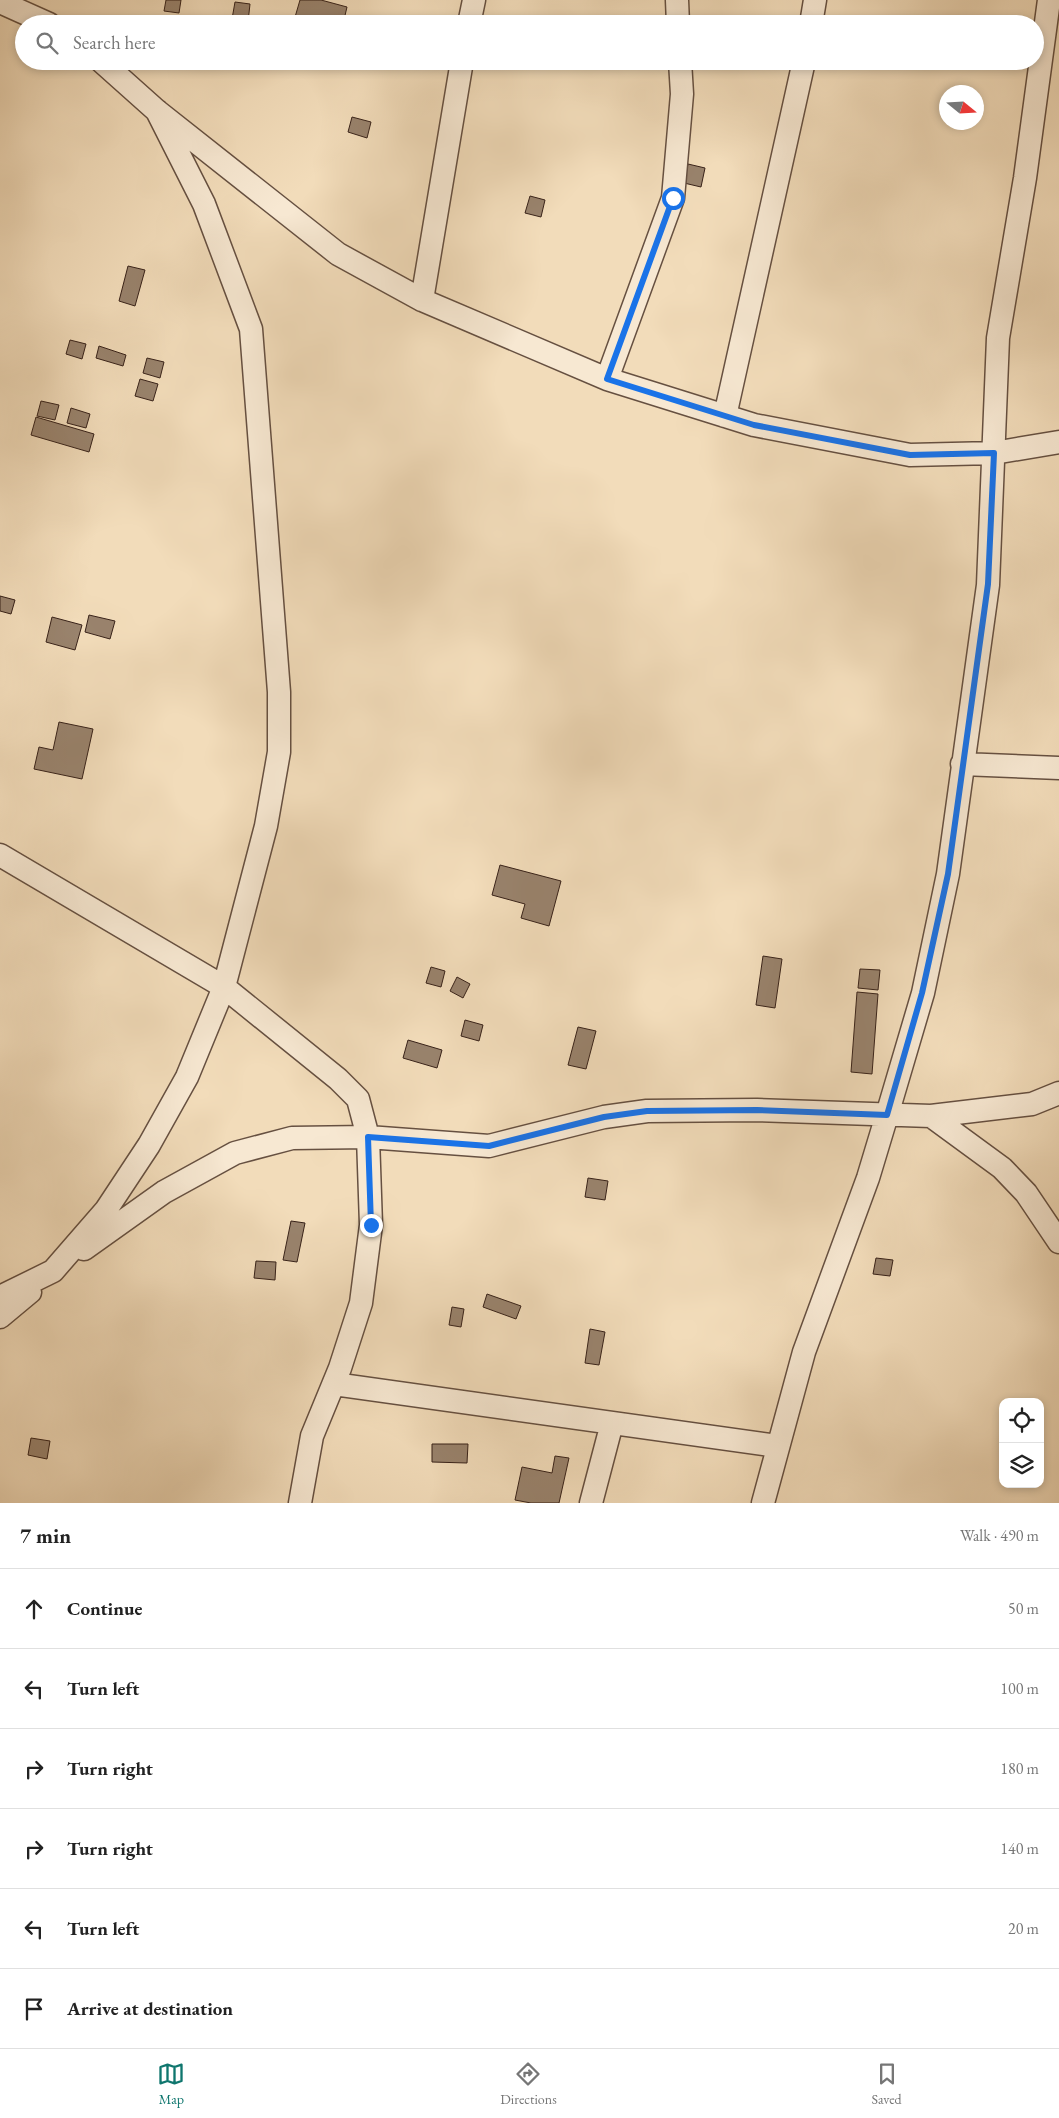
<!DOCTYPE html>
<meta charset="utf-8">
<style>
body{margin:0;font-family:"EB Garamond",serif;background:#f6f6f6;color:#222}
.controls{position:absolute;right:15px;bottom:15px;display:grid;overflow:hidden;border-radius:10px;box-shadow:0 2px 8px #0003}
.controls button{width:45px;height:45px;display:grid;place-items:center;padding:0;border:0;border-bottom:1px solid #e0e0e0;background:#fff;color:#222;font:25px sans-serif}
.compass{position:absolute;left:939px;top:85px;width:45px;height:45px;border-radius:50%;background:#fff;box-shadow:0 2px 8px #0003;rotate:108deg}
.stop{position:absolute;width:15px;height:15px;margin:-11px;border:4px solid #1a73e8;border-radius:50%;background:#fff}
.stop.end{background:#1a73e8;border-color:#fff;box-shadow:0 1px 5px #0008}
.list{margin:0;padding:0;list-style:none}
h2{display:flex;justify-content:space-between;align-items:center;height:65px;margin:0;padding:0 20px;font-size:21px}
h2 small{font-size:16px;font-weight:400;color:#767676}
.list li{display:grid;grid-template-columns:32px 1fr auto;gap:15px;align-items:center;box-sizing:border-box;height:80px;padding:0 20px;border-top:1px solid #e0e0e0}
.list b{display:block;font-size:19px;white-space:nowrap}
.list em{font-size:16px;font-style:normal;color:#767676}
.icon{flex:none;width:28px;height:28px;fill:none;stroke:currentColor;stroke-width:2;stroke-linecap:round;stroke-linejoin:round}
.map{position:relative;flex:none;width:1059px;height:1503px;overflow:hidden}
.search{position:absolute;background:#fff;box-shadow:0 2px 8px #0003;left:15px;right:15px;top:15px;height:55px;display:flex;align-items:center;gap:12px;box-sizing:border-box;padding:0 18px;border-radius:28px;color:#767676;font-size:19px}
.sheet{height:545px;background:#fff}
nav{display:flex;justify-content:space-around;align-items:center;box-sizing:border-box;height:70px;border-top:1px solid #e0e0e0;background:#fff;font-size:14px;color:#767676}
nav a{display:grid;justify-items:center;gap:2px}
nav .on{color:#0f766e}
.map>svg:first-child{display:block}
.building{fill:#99836d;stroke:#382219}
.lines{fill:none;stroke-linecap:round;stroke-linejoin:round}
.minor-casing{stroke:#665041;stroke-width:25}
.minor{stroke:#f7e8d2;stroke-width:22}
.route{stroke:#1a73e8;stroke-width:6}
</style>
<div class="map">
<svg width="1059" height="1503" viewBox="0 0 1059 1503">
<rect width="100%" height="100%" fill="#f2dcba"/>
<filter id="stains"><feTurbulence type="fractalNoise" baseFrequency=".004" numOctaves="4"/><feColorMatrix values="0 0 0 0 .2 0 0 0 0 .09 0 0 0 0 .02 0 0 0 .5 -.17"/></filter>
<radialGradient id="worn" r=".72"><stop offset=".6" stop-color="#630" stop-opacity="0"/><stop offset="1" stop-color="#630" stop-opacity=".3"/></radialGradient>
<path class="building" d="M166,0H181L179,13L164,11Z
M300,0H321L347,7L343,24H293Z
M235,2L250,4L248,22L232,19Z
M352,117L371,122L367,138L348,132Z
M688,164L705,168L701,187L684,183Z
M530,196L545,200L541,217L525,213Z
M128,266L145,270L135,306L119,301Z
M70,340L86,344L82,359L66,354Z
M99,346L126,355L123,366L96,358Z
M147,358L164,362L160,378L143,373Z
M140,379L158,384L153,401L135,396Z
M41,401L59,405L55,420L37,416Z
M71,408L90,414L86,428L67,423Z
M36,417L94,434L89,452L31,435Z
M0,596L15,600L11,614L0,611Z
M89,615L115,621L110,639L85,632Z
M52,617L82,625L75,650L46,642Z
M59,722L93,729L82,779L34,769L39,747L53,750Z
M500,865L561,881L549,926L521,918L525,904L492,895Z
M763,956L782,959L775,1008L756,1005Z
M431,967L445,971L441,987L426,983Z
M860,969L880,970L878,990L858,988Z
M457,977L470,984L463,998L450,991Z
M857,992L878,994L872,1074L851,1072Z
M465,1020L483,1025L479,1041L461,1036Z
M578,1027L596,1031L586,1069L568,1065Z
M408,1040L442,1050L437,1068L403,1058Z
M588,1178L608,1181L605,1200L585,1197Z
M291,1221L305,1223L297,1262L283,1260Z
M876,1258L893,1260L890,1276L873,1274Z
M256,1261L276,1262L275,1280L254,1278Z
M487,1294L521,1306L516,1319L483,1307Z
M452,1307L464,1309L461,1327L449,1325Z
M590,1329L605,1332L599,1365L585,1363Z
M31,1438L50,1441L47,1459L28,1455Z
M432,1444H468L467,1463L432,1462Z
M555,1456L569,1458L559,1503H531L515,1500L522,1467L552,1473Z"/>
<g class="lines">
<defs>
<path id="minor" d="M677,0L678,24
M0,2L49,24
M469,24L474,0
M811,24L815,0
M101,61L157,111L338,254L422,300L607,379L754,425L910,455L994,453L1059,442
M422,300L462,61
M607,379L673,198L682,94L680,61
M725,416L804,61
M962,764L1059,768
M0,855L224,987L338,1079L358,1099L368,1137L371,1225L361,1303L340,1368L312,1436L300,1503
M931,1116L1002,1168L1026,1193L1059,1242
M84,1249L164,1192L235,1153L292,1138L368,1137L489,1146L604,1117L647,1111L757,1110L931,1116L1032,1104L1059,1093
M0,1297L53,1271L106,1210L149,1145L187,1077L224,987L266,826L279,752V692L251,329L204,204L157,111
M0,1317L30,1292
M334,1384L777,1446
M591,1503L612,1423
M763,1503L804,1352L868,1178L887,1115L923,993L948,874L988,585L998,338L1025,178L1049,0"/>
</defs>
<use href="#minor" class="minor-casing"/>
<use href="#minor" class="minor"/>
</g>
<g class="lines">
<path class="route" d="M371,1225L368,1137L489,1146L604,1117L647,1111L757,1110L887,1115L922,993L948,874L988,584L994,453L910,455L754,425L607,379L673,198"/>
</g>
<rect width="100%" height="100%" filter="url(#stains)"/>
<rect width="100%" height="100%" fill="url(#worn)"/>
</svg>
<div class="controls">
<button><svg class="icon" aria-label="locate" viewBox="0 0 24 24"><circle cx="12" cy="12" r="6"/><path d="M12 2v4M12 18v4M2 12h4M18 12h4"/></svg></button>
<button><svg class="icon" aria-label="layers" viewBox="0 0 24 24"><path d="M12 4l9 5-9 5-9-5zM3 14l9 5 9-5"/></svg></button>
</div>
<svg class="compass" viewBox="-18 -18 36 36"><path d="M0-13l5 13h-10z" fill="#e53935"/><path d="M0 13l5-13h-10z" fill="#767676"/></svg>
<div class="stop" style="left:673px;top:198px"></div>
<div class="stop end" style="left:371px;top:1225px"></div>
<div class="search"><svg class="icon" aria-label="search" viewBox="0 0 24 24"><circle cx="10" cy="10" r="6"/><path d="M15 15l6 6"/></svg>Search here</div>
</div>
<section class="sheet">
<h2>7 min<small>Walk · 490 m</small></h2>
<ul class="list">
<li><svg class="icon" aria-label="ahead" viewBox="0 0 24 24"><path d="M12 20V5M6 11l6-6 6 6"/></svg><div><b>Continue</b></div><em>50 m</em></li>
<li><svg class="icon" aria-label="left" viewBox="0 0 24 24"><path d="M17 20v-9H6M10 6l-5 5 5 5"/></svg><div><b>Turn left</b></div><em>100 m</em></li>
<li><svg class="icon" aria-label="right" viewBox="0 0 24 24"><path d="M7 20v-9h11M14 6l5 5-5 5"/></svg><div><b>Turn right</b></div><em>180 m</em></li>
<li><svg class="icon" aria-label="right" viewBox="0 0 24 24"><path d="M7 20v-9h11M14 6l5 5-5 5"/></svg><div><b>Turn right</b></div><em>140 m</em></li>
<li><svg class="icon" aria-label="left" viewBox="0 0 24 24"><path d="M17 20v-9H6M10 6l-5 5 5 5"/></svg><div><b>Turn left</b></div><em>20 m</em></li>
<li><svg class="icon" aria-label="arrive" viewBox="0 0 24 24"><path d="M6 21V4h12l-3 4 3 4H6"/></svg><div><b>Arrive at destination</b></div></li>
</ul>
</section>
<nav>
<a class="on"><svg class="icon" aria-label="map" viewBox="0 0 24 24"><path d="M3 6l6-2 6 2 6-2v14l-6 2-6-2-6 2zM9 4v14M15 6v14"/></svg>Map</a>
<a><svg class="icon" aria-label="directions" viewBox="0 0 24 24"><path d="M12 3l9 9-9 9-9-9zM9 14v-3h6M13 9l2 2-2 2"/></svg>Directions</a>
<a><svg class="icon" aria-label="saved" viewBox="0 0 24 24"><path d="M7 4h10v16l-5-4-5 4z"/></svg>Saved</a>
</nav>
